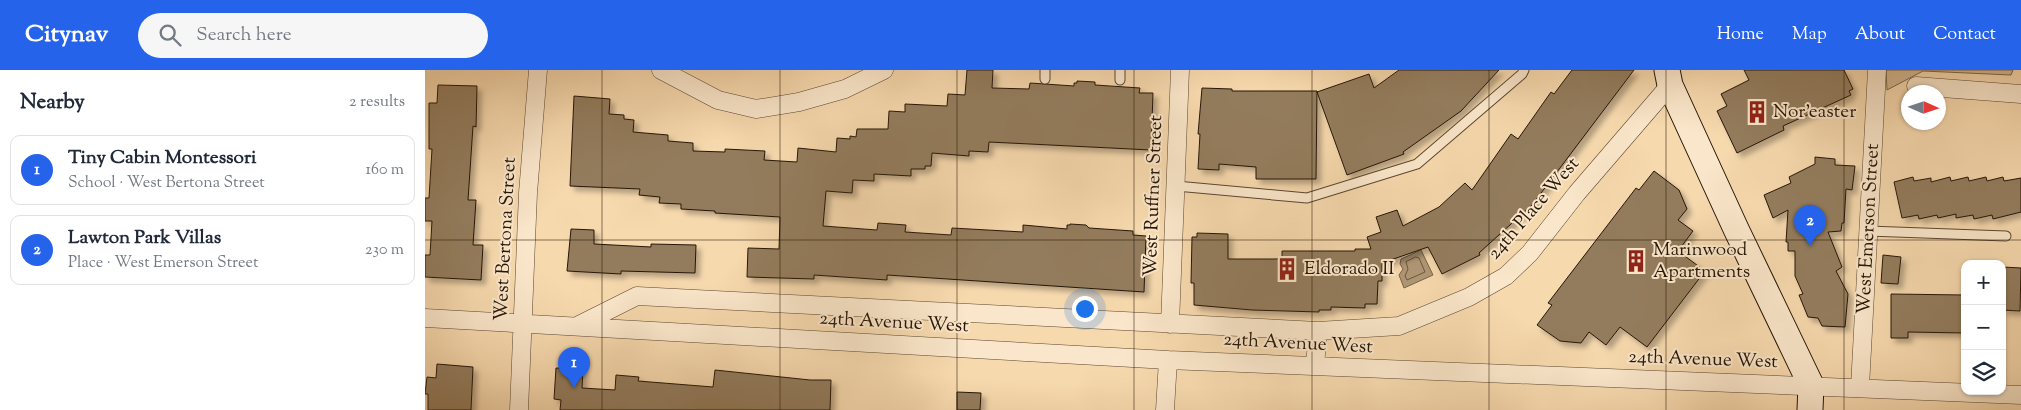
<!DOCTYPE html>
<meta charset="utf-8">
<style>
body{margin:0;font-family:"Sorts Mill Goudy",serif;background:#f6f6f7;color:#1f2937}
.controls{position:absolute;right:15px;bottom:15px;display:grid;overflow:hidden;border-radius:10px;box-shadow:0 1px 4px #0004}
.controls button{width:45px;height:45px;display:grid;place-items:center;padding:0;border:0;border-bottom:1px solid #e0e1e3;background:#fff;color:#1f2937;font:25px sans-serif}
.compass{position:absolute;left:1476px;top:15px;width:45px;height:45px;border-radius:50%;background:#fff;box-shadow:0 1px 4px #0004;rotate:93deg}
.you{position:absolute;left:659px;top:238px;width:18px;height:18px;margin:-12px;border:4px solid #fff;border-radius:50%;background:#1a73e8;box-shadow:0 0 0 8px #1a73e833}
.badge{display:grid;place-items:center;width:32px;height:32px;border-radius:50%;background:#2563eb;color:#fff;font-size:16px;font-weight:700}
.pin{position:absolute;translate:-50% -41px;filter:drop-shadow(0 1px 2px #0008)}
.pin::after{content:'';position:absolute;top:26px;width:18px;height:15px;background:inherit;clip-path:polygon(0 0,100% 0,50% 100%)}
.list{margin:0;padding:0;list-style:none}
h2{display:flex;justify-content:space-between;align-items:center;height:65px;margin:0;padding:0 20px;font-size:21px}
h2 small{font-size:16px;font-weight:400;color:#747a83}
.list li{display:grid;grid-template-columns:32px 1fr auto;gap:15px;align-items:center;box-sizing:border-box;height:70px;margin:0 10px 10px;padding:0 10px;border:1px solid #e0e1e3;border-radius:10px}
.list b{display:block;font-size:19px;white-space:nowrap}
.list p{margin:0;font-size:16px;white-space:nowrap;color:#747a83}
.list em{font-size:16px;font-style:normal;color:#747a83}
.icon{flex:none;width:28px;height:28px;fill:none;stroke:currentColor;stroke-width:2;stroke-linecap:round;stroke-linejoin:round}
.map{position:relative;flex:none;width:1596px;height:340px;overflow:hidden}
header{display:flex;align-items:center;gap:30px;box-sizing:border-box;height:70px;padding:0 25px;background:#2563eb;color:#fff}
header strong{font-size:24px}
nav{display:flex;gap:28px;margin-inline-start:auto;font-size:18px}
.search{width:350px;height:45px;background:#f6f6f7;display:flex;align-items:center;gap:12px;box-sizing:border-box;padding:0 18px;border-radius:28px;color:#747a83;font-size:19px}
main{display:flex}
aside{flex:1;background:#fff}
.map>svg:first-child{display:block}
.green{fill:#d3b891;stroke:#7c674c}
.water{fill:#b09775;stroke:#796349}
.lines{fill:none;stroke-linecap:round;stroke-linejoin:round}
.shore{stroke:#6b563e;stroke-width:1}
.building{fill:#937b5d;stroke:#261606;filter:url(#shadow)}
.lane-casing{stroke:#5a4730;stroke-width:11}
.street-casing{stroke:#5a4730;stroke-width:19}
.secondary-casing{stroke:#261606;stroke-width:27}
.lane{stroke:#fae6ca;stroke-width:9}
.street{stroke:#fae6ca;stroke-width:18}
.secondary{stroke:#fae6ca;stroke-width:25}
.grid{fill:none;stroke:#261606;stroke-width:1;stroke-opacity:0.55}
.labels{text-anchor:middle;dominant-baseline:central;stroke-width:4;stroke-linejoin:round;paint-order:stroke}
.poi-label{font-size:19px;fill:#261606;stroke:#fae6ca;text-anchor:start}
.street-label{font-size:19px;fill:#261606;stroke:#fae6ca}
</style>
<header>
<strong>Citynav</strong>
<div class="search"><svg class="icon" aria-label="search" viewBox="0 0 24 24"><circle cx="10" cy="10" r="6"/><path d="M15 15l6 6"/></svg>Search here</div>
<nav><a>Home</a><a>Map</a><a>About</a><a>Contact</a></nav>
</header>
<main>
<aside>
<h2>Nearby<small>2 results</small></h2>
<ul class="list">
<li><span class="badge">1</span><div><b>Tiny Cabin Montessori</b><p>School · West Bertona Street</p></div><em>160 m</em></li>
<li><span class="badge">2</span><div><b>Lawton Park Villas</b><p>Place · West Emerson Street</p></div><em>230 m</em></li>
</ul>
</aside>
<div class="map">
<svg width="1596" height="340" viewBox="0 0 1596 340">
<defs>
<filter id="shadow"><feDropShadow dx="4.5" dy="4.5" stdDeviation="2.5" flood-color="#0004"/></filter>
</defs>
<rect width="100%" height="100%" fill="#f7d9ae"/>
<filter id="stains"><feTurbulence type="fractalNoise" baseFrequency=".004" numOctaves="4"/><feColorMatrix values="0 0 0 0 .2 0 0 0 0 .09 0 0 0 0 .02 0 0 0 .5 -.17"/></filter>
<radialGradient id="worn" r=".72"><stop offset=".6" stop-color="#630" stop-opacity="0"/><stop offset="1" stop-color="#630" stop-opacity=".3"/></radialGradient>
<path class="green" d="M1461,0H1588L1586,5L1498,1L1462,20Z"/>
<path class="water" d="M996,180L1008,205L979,218L974,205L978,199L975,194L976,189Z"/>
<g class="lines">
<path class="shore" d="M991,187L994,188L1000,202L982,210L980,206L983,199L981,192Z"/>
</g>
<path class="building" d="M542,0H568L567,18L604,19L605,13L649,16V13H652V11L670,12V15L715,18L714,23H728L726,80L564,72L563,82L544,81V86L507,83L506,96H500V99H486V106L449,104V111L428,110L427,123L401,121L398,156L452,160L453,153L481,155L480,162L526,165L527,158L598,162V155L642,159V155H645V154L661,155L664,158L708,161V165L721,166L719,222L462,205V210L389,205V209L322,207L323,178L354,179L355,147L290,143V141L256,139V134L234,133L235,127L214,125L215,119L145,116L149,26L185,29L184,44L199,45V49L209,50L208,62L243,65V71L268,73V81L300,82V79L340,81L339,90L372,92L373,78L411,82L412,68L425,69V66L431,67L432,59H463L464,41L480,42V34L522,36L523,24L540,25Z
M974,0H1074L1036,41L978,82L979,84L922,105L892,22L944,4L949,18Z
M1147,0H1209L1107,135L1054,183L1055,185L1017,204L1003,177L957,193V211H953L952,234H940V238L906,237V240H894V242L827,240L769,235V213H766L767,167H772V163L803,164V189H851L857,188V181H930V179H946L942,167L956,162L951,147L972,140L978,156L1014,137L1040,113L1047,120L1086,64L1093,69L1126,22L1129,24Z
M1319,0H1419L1428,19L1424,21L1426,25L1358,56L1359,60L1312,83L1292,41L1302,36L1296,24L1324,10Z
M13,15L52,16L51,57L48,56L43,130H51L48,175H58L56,210L0,207V185H5L7,151H0V128H4L7,79H4V33H12Z
M777,18L807,19V21H892L891,109H831V97L794,94V100L773,99L775,64H773Z
M1390,87L1410,89V95L1430,96L1427,120L1421,119L1419,153H1417L1416,161L1403,162L1417,197L1411,201L1423,224L1420,257L1397,256L1393,248L1383,247L1374,225L1378,224L1370,206V181H1363V172H1361L1363,140L1348,148L1339,125L1366,113L1364,107L1390,94Z
M1229,101L1254,120L1262,139L1253,150L1268,161L1253,181L1280,201L1222,277L1195,257L1181,275L1164,262L1156,273L1135,271L1112,255L1127,235L1123,233L1211,118L1214,120Z
M1488,107L1489,111L1506,108V112L1525,107L1526,111L1543,107L1544,111L1561,107L1562,111L1578,107L1579,111L1596,108V142L1568,149L1567,145L1549,149L1548,145L1531,148V144L1513,148L1512,145L1494,149L1493,145L1477,148L1469,112Z
M146,159L169,160V174L226,177V174L271,175L270,203L196,201V204L142,201Z
M1458,185L1476,187L1473,214L1456,213Z
M1577,197L1596,198L1595,241L1577,240Z
M1466,224L1540,225V263L1483,262V268H1466Z
M12,294L48,297L46,340H3V324H0L2,307L11,308Z
M131,298L158,299L157,318L190,320L191,305L214,307L213,311L288,317L290,300L385,310H406L405,340H135L136,330L129,329Z
M532,322L556,323L555,340H532Z"/>
<g class="lines">
<defs>
<path id="lane" d="M620,9V0
M695,10V0
M751,116L882,128L992,94L1097,4L1099,0
M1443,161L1581,166"/>
<path id="street" d="M236,0L293,30L331,39L374,32L420,19L459,0
M1491,16L1596,24
M0,248L743,290L1596,325
M745,254L755,0
M152,256L212,226L893,261
M890,295L893,261L974,256L1044,227L1081,206L1105,183L1152,123L1245,15
M1435,317L1452,0
M94,340L103,123L113,0
M740,340L743,290"/>
<path id="secondary" d="M1242,0L1245,15L1311,159L1386,315L1385,340"/>
</defs>
<use href="#lane" class="lane-casing"/>
<use href="#street" class="street-casing"/>
<use href="#secondary" class="secondary-casing"/>
<use href="#lane" class="lane"/>
<use href="#street" class="street"/>
<use href="#secondary" class="secondary"/>
</g>
<path class="grid" d="M177,0V340M355,0V340M532,0V340M709,0V340M887,0V340M1064,0V340M1241,0V340M1419,0V340M0,170H1596"/>
<defs>
<symbol id="building-bare" viewBox="-9 -9 18 18"><path d="M-4-6H4V6H1V3H-1V6H-4ZM-2.5-4.3h1.7v1.8h-1.7ZM.8-4.3h1.7v1.8H.8ZM-2.5-1h1.7V.8h-1.7ZM.8-1h1.7V.8H.8Z" fill="#8f2418" stroke="#fae6ca" stroke-width="2.5" paint-order="stroke"/></symbol>
</defs>
<g fill-rule="evenodd">
<use href="#building-bare" x="1316" y="26" width="32" height="32"/>
<use href="#building-bare" x="1195" y="175" width="32" height="32"/>
<use href="#building-bare" x="846" y="183" width="32" height="32"/>
</g>
<g class="labels">
<g class="poi-label">
<text x="1348" y="42">Nor'easter</text>
<text x="1228" y="180">Marinwood<tspan x="1228" dy="22">Apartments</tspan></text>
<text x="879" y="199">Eldorado II</text>
</g>
<g class="street-label">
<text transform="translate(729 126) rotate(-88)">West Ruffner Street</text>
<text transform="translate(1109 139) rotate(-49)">24th Place West</text>
<text transform="translate(1444 159) rotate(-87)">West Emerson Street</text>
<text transform="translate(81 169) rotate(-87)">West Bertona Street</text>
<text transform="translate(469 253) rotate(3)">24th Avenue West</text>
<text transform="translate(873 274) rotate(3)">24th Avenue West</text>
<text transform="translate(1278 290) rotate(2)">24th Avenue West</text>
</g>
</g>
<rect width="100%" height="100%" filter="url(#stains)"/>
<rect width="100%" height="100%" fill="url(#worn)"/>
</svg>
<div class="controls">
<button>+</button>
<button>−</button>
<button><svg class="icon" aria-label="layers" viewBox="0 0 24 24"><path d="M12 4l9 5-9 5-9-5zM3 14l9 5 9-5"/></svg></button>
</div>
<svg class="compass" viewBox="-18 -18 36 36"><path d="M0-13l5 13h-10z" fill="#e53935"/><path d="M0 13l5-13h-10z" fill="#747a83"/></svg>
<div class="you"></div>
<div class="pin badge" style="left:149px;top:318px">1</div>
<div class="pin badge" style="left:1385px;top:176px">2</div>
</div>
</main>
